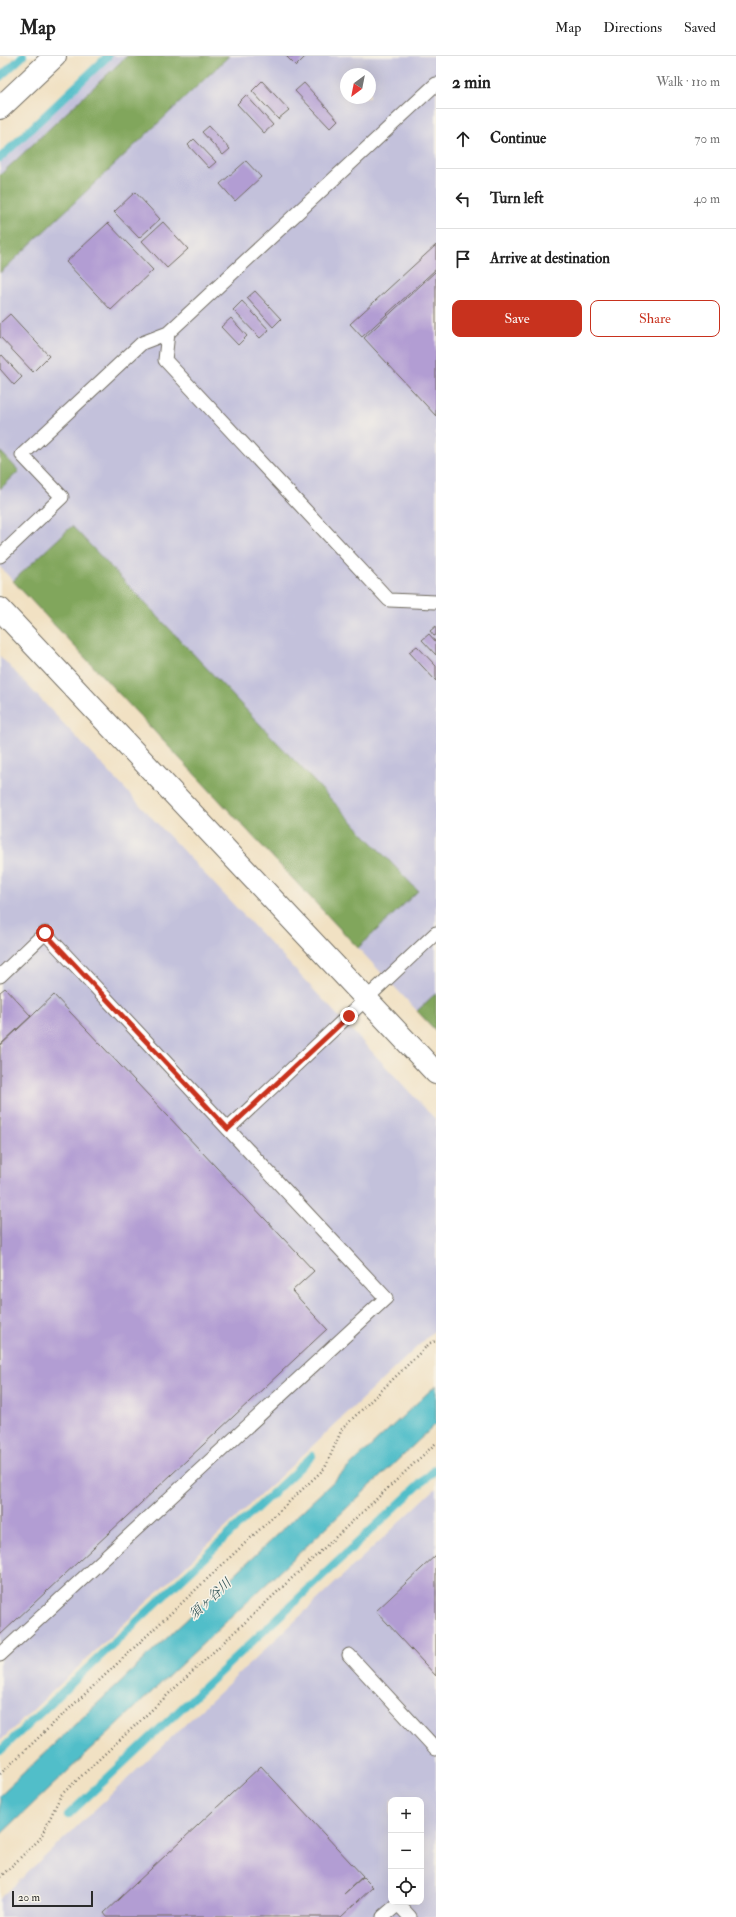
<!DOCTYPE html>
<meta charset="utf-8">
<style>
body{margin:0;font-family:"IM FELL Double Pica","Noto Serif JP",serif;background:#f6f6f6;color:#222}
.controls{position:absolute;right:12px;bottom:12px;display:grid;overflow:hidden;border-radius:8px;box-shadow:0 4px 16px #0002}
.controls button{width:36px;height:36px;display:grid;place-items:center;padding:0;border:0;border-bottom:1px solid #e0e0e0;background:#fff;color:#222;font:20px sans-serif}
.compass{position:absolute;left:340px;top:12px;width:36px;height:36px;border-radius:50%;background:#fff;box-shadow:0 4px 16px #0002;rotate:212deg}
.scale{position:absolute;left:12px;bottom:10px;width:81px;box-sizing:border-box;padding-left:4px;border:2px solid #2b2b2b;border-top:0;font-size:11px;line-height:14px;white-space:nowrap;color:#2b2b2b;-webkit-text-stroke:3px #f7f3e8;paint-order:stroke}
.stop{position:absolute;width:12px;height:12px;margin:-9px;border:3px solid #c8321e;border-radius:50%;background:#fff}
.stop.end{background:#c8321e;border-color:#fff;box-shadow:0 1px 4px #0008}
.list{margin:0;padding:0;list-style:none}
h2{display:flex;justify-content:space-between;align-items:center;height:52px;margin:0;padding:0 16px;font-size:17px}
h2 small{font-size:13px;font-weight:400;color:#767676}
.list li{display:grid;grid-template-columns:26px 1fr auto;gap:12px;align-items:center;box-sizing:border-box;height:60px;padding:0 16px;border-top:1px solid #e0e0e0}
.list b{display:block;font-size:15px;white-space:nowrap}
.list em{font-size:13px;font-style:normal;color:#767676}
.actions{display:flex;gap:8px;padding:12px 16px}
.actions a{flex:1;padding:9px 0;border:1px solid #c8321e;border-radius:8px;text-align:center;font-size:14px;color:#c8321e}
.actions .main{background:#c8321e;color:#fff}
.icon{flex:none;width:22px;height:22px;fill:none;stroke:currentColor;stroke-width:2;stroke-linecap:round;stroke-linejoin:round}
.map{position:relative;flex:none;width:436px;height:1861px;overflow:hidden}
header{display:flex;align-items:center;gap:24px;box-sizing:border-box;height:56px;padding:0 20px;background:#fff;border-bottom:1px solid #e0e0e0}
header strong{font-size:19px}
nav{display:flex;gap:22px;margin-inline-start:auto;font-size:14px}
main{display:flex}
aside{flex:1;background:#fff}
.map>svg:first-child{display:block}
.industrial{fill:#c3c1db;fill-rule:evenodd}
.forest{fill:#81a65c;stroke:#566844}
.water{fill:#51bec9;stroke:#3e747a}
.lines{fill:none;stroke-linecap:round;stroke-linejoin:round}
.stream{stroke:#51bec9;stroke-width:8}
.building{fill:#b29dd3}
.lane-casing{stroke:#706b60;stroke-width:15}
.secondary-casing{stroke:#706b60;stroke-width:24}
.path{stroke:#706b60;stroke-width:2.5;stroke-dasharray:1 3;stroke-linecap:butt}
.lane{stroke:#fff;stroke-width:13}
.secondary{stroke:#fff;stroke-width:22}
.route{stroke:#c8321e;stroke-width:5}
.labels{text-anchor:middle;dominant-baseline:central;stroke-width:3;stroke-linejoin:round;paint-order:stroke}
.water-label{font-size:13px;font-style:italic;fill:#36575a;stroke:#f7f3e8}
</style>
<header>
<strong>Map</strong>
<nav><a>Map</a><a>Directions</a><a>Saved</a></nav>
</header>
<main>
<div class="map">
<svg width="436" height="1861" viewBox="0 0 436 1861">
<rect width="100%" height="100%" fill="#f7f3e8"/>
<filter id="ink" filterUnits="userSpaceOnUse"><feTurbulence type="fractalNoise" baseFrequency=".025" numOctaves="2"/><feDisplacementMap in="SourceGraphic" scale="8" xChannelSelector="R" yChannelSelector="G"/><feConvolveMatrix kernelMatrix="1 2 1 2 8 2 1 2 1" color-interpolation-filters="sRGB"/></filter>
<filter id="wash" filterUnits="userSpaceOnUse"><feTurbulence type="fractalNoise" baseFrequency=".012" numOctaves="4" result="noise"/><feDisplacementMap in="SourceGraphic" scale="16" xChannelSelector="R" yChannelSelector="G"/><feGaussianBlur stdDeviation="0.9" result="paint"/><feColorMatrix in="noise" values="0 0 0 0 0 0 0 0 0 0 0 0 0 0 0 0 0 1.4 0 .05"/><feComposite in="paint" operator="in"/></filter>
<g filter="url(#wash)">
<rect width="100%" height="100%" fill="#f1e1c3"/>
<path class="industrial" d="M111,0H436V975L0,511V105ZM346,18H370V42H346Z
M0,600L436,1064V1273L0,1685Z
M436,1432V1861H0V1843ZM391,1744H421V1846H391Z"/>
<path class="forest" d="M127,0H229L0,217V119Z
M0,395L19,415L0,433Z
M72,470L418,835L358,892L13,525Z
M436,937V975L417,955Z"/>
<path class="water" d="M436,1329V1368L0,1779V1739Z"/>
<g class="lines">
<path class="stream" d="M0,21L23,0
M0,102L108,0
M0,1695L312,1400
M68,1759L436,1413"/>
</g>
<g id="blocks">
<path class="building" d="M286,0H306L296,10Z
M262,25L289,54L278,63L252,35Z
M304,27L338,64L330,72L295,35Z
M246,39L273,69L264,77L237,48Z
M209,70L230,93L223,99L202,76Z
M194,83L216,106L209,112L188,89Z
M246,105L261,121L235,145L220,128Z
M135,136L160,163L139,182L114,156Z
M163,166L188,193L167,212L142,185Z
M108,167L153,214L111,254L66,206Z
M436,189V213L362,281L350,268Z
M436,215V360L364,282Z
M255,235L281,263L273,271L247,242Z
M242,245L269,274L260,282L233,254Z
M10,258L49,300L33,316L0,281V267Z
M231,262L247,280L238,289L221,271Z
M2,299L22,321L14,329L0,313V301Z
M436,570V579L434,580L430,575Z
M429,578L436,586V599L422,584Z
M417,590L436,610V625L409,596Z
M5,932L31,960L0,989V936Z
M54,939L314,1215L292,1235L327,1273L0,1579V990Z
M436,1499V1620L376,1555Z
M261,1710L363,1820L344,1838L363,1821L373,1831L341,1861H107L104,1857Z"/>
</g>
</g>
<g filter="url(#ink)">
<use href="#blocks" fill-opacity="0" stroke="#706b60" stroke-width="1"/>
<g class="lines">
<defs>
<path id="lane" d="M436,28L168,277L165,304L389,544L436,546
M0,500L62,441L22,399L142,287L168,277
M0,920L45,877L386,1242L0,1599
M228,1073L436,877
M349,1599L436,1693
M383,1861L398,1848L410,1861"/>
<path id="secondary" d="M0,52L55,0
M0,553L436,1017"/>
</defs>
<use href="#lane" class="lane-casing"/>
<use href="#secondary" class="secondary-casing"/>
<path class="path" d="M0,1718L325,1412L342,1373L430,1287L436,1285
M0,1821L40,1783L61,1739L436,1387"/>
<use href="#lane" class="lane"/>
<use href="#secondary" class="secondary"/>
</g>
</g>
<g class="lines" filter="url(#ink)">
<path class="route" d="M45,877L228,1073L349,960"/>
</g>
<g class="labels">
<g class="water-label">
<text transform="translate(210 1543) rotate(-43)">須ヶ谷川</text>
</g>
</g>
</svg>
<div class="controls">
<button>+</button>
<button>−</button>
<button><svg class="icon" aria-label="locate" viewBox="0 0 24 24"><circle cx="12" cy="12" r="6"/><path d="M12 2v4M12 18v4M2 12h4M18 12h4"/></svg></button>
</div>
<svg class="compass" viewBox="-18 -18 36 36"><path d="M0-13l5 13h-10z" fill="#e53935"/><path d="M0 13l5-13h-10z" fill="#767676"/></svg>
<div class="scale">20 m</div>
<div class="stop" style="left:45px;top:877px"></div>
<div class="stop end" style="left:349px;top:960px"></div>
</div>
<aside>
<h2>2 min<small>Walk · 110 m</small></h2>
<ul class="list">
<li><svg class="icon" aria-label="ahead" viewBox="0 0 24 24"><path d="M12 20V5M6 11l6-6 6 6"/></svg><div><b>Continue</b></div><em>70 m</em></li>
<li><svg class="icon" aria-label="left" viewBox="0 0 24 24"><path d="M17 20v-9H6M10 6l-5 5 5 5"/></svg><div><b>Turn left</b></div><em>40 m</em></li>
<li><svg class="icon" aria-label="arrive" viewBox="0 0 24 24"><path d="M6 21V4h12l-3 4 3 4H6"/></svg><div><b>Arrive at destination</b></div></li>
</ul>
<div class="actions"><a class="main">Save</a><a>Share</a></div>
</aside>
</main>
